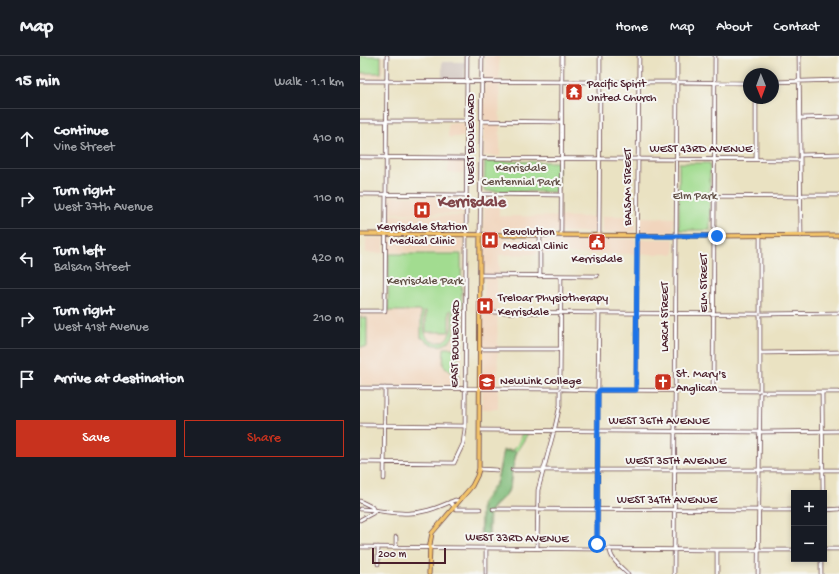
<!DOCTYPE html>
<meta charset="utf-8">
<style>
body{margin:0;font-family:"Gochi Hand",sans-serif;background:#242831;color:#f1f3f6}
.controls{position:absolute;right:12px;bottom:12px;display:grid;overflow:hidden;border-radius:0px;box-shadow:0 2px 6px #0003}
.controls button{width:36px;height:36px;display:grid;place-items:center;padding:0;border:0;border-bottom:1px solid #363941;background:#171b24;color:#f1f3f6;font:20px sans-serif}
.compass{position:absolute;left:383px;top:12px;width:36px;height:36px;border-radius:50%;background:#171b24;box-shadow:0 2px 6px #0003;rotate:179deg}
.scale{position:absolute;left:12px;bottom:10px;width:74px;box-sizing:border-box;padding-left:4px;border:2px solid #4a1f2b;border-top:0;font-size:11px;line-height:14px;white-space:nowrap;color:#4a1f2b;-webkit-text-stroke:3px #f6f6f2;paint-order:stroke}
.stop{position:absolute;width:12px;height:12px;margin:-9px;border:3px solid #1a73e8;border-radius:50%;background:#fff}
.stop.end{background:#1a73e8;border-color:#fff;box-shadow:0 1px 4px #0008}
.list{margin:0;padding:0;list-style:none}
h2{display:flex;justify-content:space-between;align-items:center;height:52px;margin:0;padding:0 16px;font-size:17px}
h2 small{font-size:13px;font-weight:400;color:#9ea1a6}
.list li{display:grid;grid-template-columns:26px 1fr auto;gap:12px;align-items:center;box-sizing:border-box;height:60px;padding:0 16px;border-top:1px solid #363941}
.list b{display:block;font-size:15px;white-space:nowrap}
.list p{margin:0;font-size:13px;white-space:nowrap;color:#9ea1a6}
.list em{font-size:13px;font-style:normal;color:#9ea1a6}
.actions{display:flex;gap:8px;padding:12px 16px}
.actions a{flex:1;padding:9px 0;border:1px solid #c8321e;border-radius:0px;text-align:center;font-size:14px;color:#c8321e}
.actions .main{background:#c8321e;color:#fff}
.icon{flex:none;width:22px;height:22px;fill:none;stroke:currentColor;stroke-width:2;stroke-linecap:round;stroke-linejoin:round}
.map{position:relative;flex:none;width:479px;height:518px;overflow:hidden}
header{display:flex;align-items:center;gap:24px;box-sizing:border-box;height:56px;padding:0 20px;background:#171b24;border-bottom:1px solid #363941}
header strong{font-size:19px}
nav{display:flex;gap:22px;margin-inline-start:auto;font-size:14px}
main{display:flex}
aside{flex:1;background:#171b24}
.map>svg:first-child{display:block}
.built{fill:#f1d5bd}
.industrial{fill:#cec1ba}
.green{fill:#a2dc90;stroke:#767e5e;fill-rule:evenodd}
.forest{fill:#81bc7a;stroke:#666e52}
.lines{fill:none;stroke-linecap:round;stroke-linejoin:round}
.minor-casing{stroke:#623c42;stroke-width:4.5}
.major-casing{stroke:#623c42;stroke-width:5}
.minor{stroke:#fff;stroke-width:3}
.major{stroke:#f2c36a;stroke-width:3.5}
.route{stroke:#1a73e8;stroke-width:5}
.labels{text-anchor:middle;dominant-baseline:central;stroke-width:4;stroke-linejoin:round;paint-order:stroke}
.poi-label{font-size:12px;fill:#4a1f2b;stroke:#f6f6f2;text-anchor:start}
.street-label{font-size:12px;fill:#4a1f2b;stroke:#f6f6f2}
.park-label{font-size:12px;fill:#604e44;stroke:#f6f6f2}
.district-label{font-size:16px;font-weight:bold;fill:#80464a;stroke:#f6f6f2}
</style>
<header>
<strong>Map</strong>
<nav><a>Home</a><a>Map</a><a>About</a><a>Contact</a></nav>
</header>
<main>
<aside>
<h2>15 min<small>Walk · 1.1 km</small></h2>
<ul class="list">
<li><svg class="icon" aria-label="ahead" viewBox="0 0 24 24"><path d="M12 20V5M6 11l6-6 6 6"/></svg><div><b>Continue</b><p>Vine Street</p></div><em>410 m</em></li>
<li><svg class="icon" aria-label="right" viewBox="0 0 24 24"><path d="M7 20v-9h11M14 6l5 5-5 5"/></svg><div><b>Turn right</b><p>West 37th Avenue</p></div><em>110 m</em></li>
<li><svg class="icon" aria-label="left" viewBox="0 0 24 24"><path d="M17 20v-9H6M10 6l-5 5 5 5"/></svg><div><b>Turn left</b><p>Balsam Street</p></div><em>420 m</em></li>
<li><svg class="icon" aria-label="right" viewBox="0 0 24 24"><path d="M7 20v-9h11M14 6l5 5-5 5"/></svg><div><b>Turn right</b><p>West 41st Avenue</p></div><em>210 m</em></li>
<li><svg class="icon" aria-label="arrive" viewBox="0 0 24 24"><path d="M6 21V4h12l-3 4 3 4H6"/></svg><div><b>Arrive at destination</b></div></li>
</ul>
<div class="actions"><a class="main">Save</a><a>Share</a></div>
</aside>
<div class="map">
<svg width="479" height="518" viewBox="0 0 479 518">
<rect width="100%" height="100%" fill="#f6f6f2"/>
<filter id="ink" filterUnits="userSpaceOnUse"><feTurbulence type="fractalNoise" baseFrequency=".025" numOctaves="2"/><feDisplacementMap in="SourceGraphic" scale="8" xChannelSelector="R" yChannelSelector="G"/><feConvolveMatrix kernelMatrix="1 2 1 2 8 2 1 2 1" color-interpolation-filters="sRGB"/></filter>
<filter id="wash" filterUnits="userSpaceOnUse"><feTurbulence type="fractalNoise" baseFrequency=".012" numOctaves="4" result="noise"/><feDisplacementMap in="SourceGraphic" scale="16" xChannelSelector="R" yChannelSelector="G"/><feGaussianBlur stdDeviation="0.9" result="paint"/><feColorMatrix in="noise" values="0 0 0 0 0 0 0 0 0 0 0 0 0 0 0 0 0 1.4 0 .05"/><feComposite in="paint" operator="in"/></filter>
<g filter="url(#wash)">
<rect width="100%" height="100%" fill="#eae2c2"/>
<path class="built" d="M0,0H23V21H0Z
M125,0H139L140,100H124Z
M88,67H104V81H88Z
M88,103L103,104L104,117H88Z
M30,140L102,141L104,142V158L28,157V141Z
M125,140H139V160L237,161V176H124V141Z
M30,159L104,160L103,174L101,176L29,175L28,173V160Z
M243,160H274L276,162L275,176L242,177V162Z
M281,161L314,162L313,177H280V162Z
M6,182H24V197H6Z
M125,182H177L178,184V198L139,199V217H137L138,353H122Z
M184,182L274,183L276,185V198H182V184Z
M28,183H102L104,184V196H28Z
M281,183H313L314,185V198H279V185Z
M102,254L101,329H0V258H28V255Z"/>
<path class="industrial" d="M82,6H105V23L102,24H82Z"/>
<path class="green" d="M0,0H21V17H0Z
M125,105L198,106V136L124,135Z
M319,107H350V174H319Z
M29,198H101L102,254H94C94,262 95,270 94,277C90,292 73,293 63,282H61V255H28ZM91,254C92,266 94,281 81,286C61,289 64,269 64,255H66V276H89V255Z
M0,261L7,262V291H0Z
M84,292H98L99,323L83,309Z
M162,377H168L157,396L152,414L150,434L132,453L130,458L129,488L120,487L121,448L137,425L143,394H152L158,388Z"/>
<path class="forest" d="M144,395H156L149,432L146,439L135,448L128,458V486L121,485L123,449L136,429Z"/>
</g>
<g filter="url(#ink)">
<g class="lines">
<defs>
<path id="minor" d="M240,0V24
M439,0L441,180
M317,24V0
M0,25L238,26
M243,26H315
M319,26L389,27
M413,26L479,24
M440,62L479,61
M0,65H106
M122,65L201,66
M440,99L479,98
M0,101L106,102
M122,102L440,104
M396,103V42
M0,138L106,139
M122,138L201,139
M354,140L437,141L444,139H479
M120,179L122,0
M180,179V220
M201,179L202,0
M239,179L240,28
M121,219L237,220
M0,255H25L27,0
M121,256L398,258
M400,256V180
M402,258L479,257
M120,293H200
M400,297L479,296
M200,331L201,220
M0,332L198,333
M238,332L239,257
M202,333L236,334
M240,334L398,335
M276,334L279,0
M400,334V260
M353,335L355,0
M402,336H479
M462,336L463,437
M0,369L105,370
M120,374L402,376L479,375
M0,406L94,407L103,388L105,373L107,0
M119,413L137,414
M152,414H479
M24,423L25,332
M0,445L12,451L14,455L13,457L0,464
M90,446L96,453H120
M0,453C14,453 27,457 41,457C60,459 77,452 95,444L99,445
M133,453L434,454
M464,454L479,453
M0,491L357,494H434
M36,491V481
M177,492L178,434L195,371L200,349V335
M237,493L238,336
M250,493C250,503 261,511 268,518
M464,493H479
M461,503V518
M18,508V491
M126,518V492
M314,518L317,28
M357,518V494
M398,518L400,338"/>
<path id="major" d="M0,178L354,180L479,179
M69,518L70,488L72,477L112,430L117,420L119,413L120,179"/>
</defs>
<use href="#minor" class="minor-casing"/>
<use href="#major" class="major-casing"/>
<use href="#minor" class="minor"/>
<use href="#major" class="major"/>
</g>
</g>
<g class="lines" filter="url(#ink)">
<path class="route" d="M237,488L238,336L240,334H276L277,180H357"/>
</g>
<defs>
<symbol id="temple-square" viewBox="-11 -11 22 22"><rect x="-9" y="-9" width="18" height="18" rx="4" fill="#c8321e" stroke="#f6f6f2"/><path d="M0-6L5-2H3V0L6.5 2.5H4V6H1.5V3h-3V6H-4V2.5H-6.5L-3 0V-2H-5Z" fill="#fff"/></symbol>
<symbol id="hospital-square" viewBox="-11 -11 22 22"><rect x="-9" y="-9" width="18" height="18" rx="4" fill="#c8321e" stroke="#f6f6f2"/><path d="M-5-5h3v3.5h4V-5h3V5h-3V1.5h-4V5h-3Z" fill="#fff"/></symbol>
<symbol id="civic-square" viewBox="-11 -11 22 22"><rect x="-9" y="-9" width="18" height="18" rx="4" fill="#c8321e" stroke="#f6f6f2"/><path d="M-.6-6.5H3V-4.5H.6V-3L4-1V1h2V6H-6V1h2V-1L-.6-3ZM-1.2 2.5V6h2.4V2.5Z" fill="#fff"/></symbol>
<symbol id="university-square" viewBox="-11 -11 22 22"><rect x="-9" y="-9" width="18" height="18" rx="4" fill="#c8321e" stroke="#f6f6f2"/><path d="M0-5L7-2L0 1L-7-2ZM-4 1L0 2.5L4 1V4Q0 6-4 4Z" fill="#fff"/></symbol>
<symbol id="church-square" viewBox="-11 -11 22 22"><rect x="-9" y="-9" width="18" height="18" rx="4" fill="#c8321e" stroke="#f6f6f2"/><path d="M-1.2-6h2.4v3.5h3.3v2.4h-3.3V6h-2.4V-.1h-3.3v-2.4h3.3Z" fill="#fff"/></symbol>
</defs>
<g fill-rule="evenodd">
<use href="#temple-square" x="204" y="26" width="20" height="20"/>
<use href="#hospital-square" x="52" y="144" width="20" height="20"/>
<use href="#hospital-square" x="120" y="174" width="20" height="20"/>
<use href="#civic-square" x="227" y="176" width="20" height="20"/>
<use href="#hospital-square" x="115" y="240" width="20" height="20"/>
<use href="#university-square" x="117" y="316" width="20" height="20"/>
<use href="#church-square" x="293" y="316" width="20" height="20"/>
</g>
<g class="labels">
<g class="poi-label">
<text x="227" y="29">Pacific Spirit<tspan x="227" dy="14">United Church</tspan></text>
<text x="62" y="172" text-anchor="middle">Kerrisdale Station<tspan x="62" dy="14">Medical Clinic</tspan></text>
<text x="143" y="177">Revolution<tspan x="143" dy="14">Medical Clinic</tspan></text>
<text x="237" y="204" text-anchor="middle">Kerrisdale</text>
<text x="138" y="243">Treloar Physiotherapy<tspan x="138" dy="14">Kerrisdale</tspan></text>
<text x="316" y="319">St. Mary's<tspan x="316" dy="14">Anglican</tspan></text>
<text x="140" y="326">NewLink College</text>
</g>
<g class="street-label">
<text transform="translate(112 83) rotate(-90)">WEST BOULEVARD</text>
<text x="341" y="94">WEST 43RD AVENUE</text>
<text transform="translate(269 131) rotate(-90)">BALSAM STREET</text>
<text transform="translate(345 227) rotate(-90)">ELM STREET</text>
<text transform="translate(306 261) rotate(-90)">LARCH STREET</text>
<text transform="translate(96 288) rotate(-89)">EAST BOULEVARD</text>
<text x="299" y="366">WEST 36TH AVENUE</text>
<text x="316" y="406">WEST 35TH AVENUE</text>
<text x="307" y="445">WEST 34TH AVENUE</text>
<text transform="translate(157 483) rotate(1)">WEST 33RD AVENUE</text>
</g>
<g class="park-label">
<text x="161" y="113">Kerrisdale<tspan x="161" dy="14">Centennial Park</tspan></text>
<text x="335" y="141">Elm Park</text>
<text x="65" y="226">Kerrisdale Park</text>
</g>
<g class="district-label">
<text x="112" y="147">Kerrisdale</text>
</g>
</g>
</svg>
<div class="controls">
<button>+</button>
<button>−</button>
</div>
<svg class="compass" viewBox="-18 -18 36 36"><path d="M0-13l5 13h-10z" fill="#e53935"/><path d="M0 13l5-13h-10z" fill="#9ea1a6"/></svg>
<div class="scale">200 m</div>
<div class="stop" style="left:237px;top:488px"></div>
<div class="stop end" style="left:357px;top:180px"></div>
</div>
</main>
